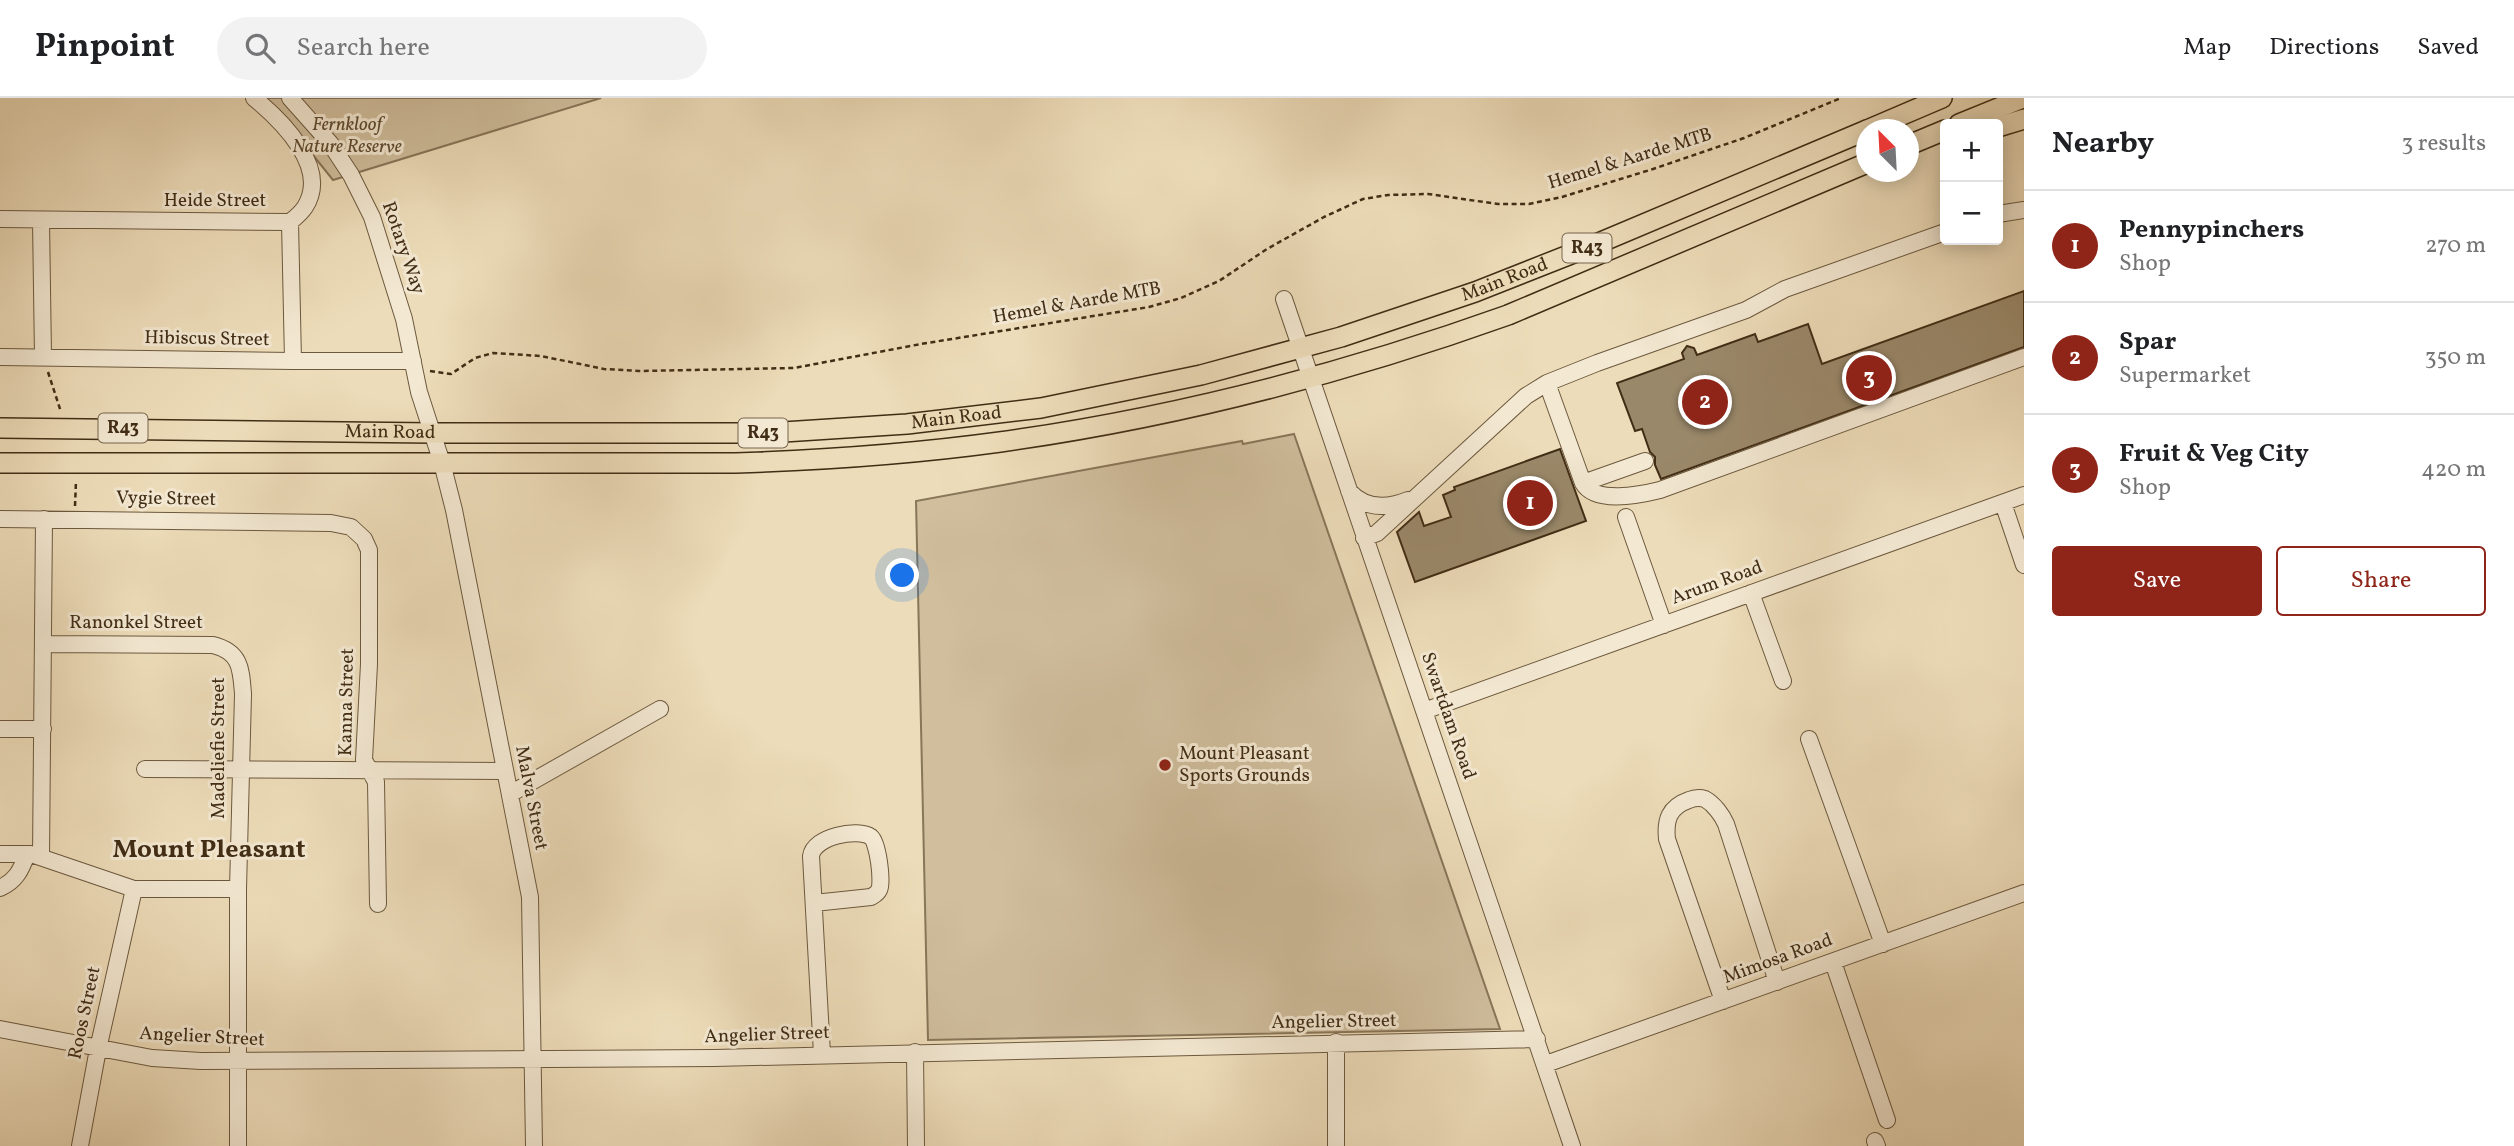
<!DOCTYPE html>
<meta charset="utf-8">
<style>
body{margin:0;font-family:Vollkorn,serif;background:#f2f2f2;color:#202124}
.controls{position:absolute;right:21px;top:21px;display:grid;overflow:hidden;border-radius:7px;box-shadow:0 4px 18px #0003}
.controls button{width:63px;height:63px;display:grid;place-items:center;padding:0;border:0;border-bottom:2px solid #e0e0e0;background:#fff;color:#202124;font:35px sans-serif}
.compass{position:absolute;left:1856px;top:21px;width:63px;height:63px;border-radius:50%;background:#fff;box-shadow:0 4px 18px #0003;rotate:336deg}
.you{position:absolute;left:903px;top:478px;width:24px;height:24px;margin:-18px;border:5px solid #fff;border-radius:50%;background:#1a73e8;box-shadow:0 0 0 10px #1a73e833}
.badge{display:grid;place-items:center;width:46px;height:46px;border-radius:50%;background:#8f2418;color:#fff;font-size:23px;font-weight:700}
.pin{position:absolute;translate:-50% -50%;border:4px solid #fff;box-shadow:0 2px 7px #0006}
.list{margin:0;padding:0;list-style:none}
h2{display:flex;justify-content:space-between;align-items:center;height:91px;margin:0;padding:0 28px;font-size:30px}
h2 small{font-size:23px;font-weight:400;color:#757577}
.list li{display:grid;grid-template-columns:46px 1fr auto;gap:21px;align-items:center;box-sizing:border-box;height:112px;padding:0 28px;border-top:2px solid #e0e0e0}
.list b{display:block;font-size:26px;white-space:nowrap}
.list p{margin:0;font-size:23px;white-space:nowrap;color:#757577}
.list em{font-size:23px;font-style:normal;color:#757577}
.actions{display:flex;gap:14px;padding:21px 28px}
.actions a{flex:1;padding:16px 0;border:2px solid #8f2418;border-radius:7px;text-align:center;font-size:24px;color:#8f2418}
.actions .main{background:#8f2418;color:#fff}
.icon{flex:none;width:38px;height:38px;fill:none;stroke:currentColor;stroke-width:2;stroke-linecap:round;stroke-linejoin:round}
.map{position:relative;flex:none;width:2024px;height:1048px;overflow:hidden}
header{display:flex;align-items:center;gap:42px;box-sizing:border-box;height:98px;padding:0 35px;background:#fff;border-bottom:2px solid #e0e0e0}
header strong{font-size:33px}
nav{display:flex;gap:38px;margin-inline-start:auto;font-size:24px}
.search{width:490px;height:63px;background:#f2f2f2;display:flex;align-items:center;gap:18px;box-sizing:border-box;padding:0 24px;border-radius:38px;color:#757577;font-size:26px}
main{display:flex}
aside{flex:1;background:#fff}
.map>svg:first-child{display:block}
.green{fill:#d0be9d;stroke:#887659;stroke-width:2}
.building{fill:#9a886a;stroke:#412d15;stroke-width:2}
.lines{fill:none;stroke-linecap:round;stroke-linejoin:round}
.minor-casing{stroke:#6c593e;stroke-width:18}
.major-casing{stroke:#412d15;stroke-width:22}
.path{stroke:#412d15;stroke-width:2.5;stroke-dasharray:5 3.5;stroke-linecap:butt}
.minor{stroke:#f3e8d2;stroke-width:16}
.major{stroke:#eddcb9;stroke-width:19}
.poi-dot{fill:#8f2418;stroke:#f3e8d2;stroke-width:2.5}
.labels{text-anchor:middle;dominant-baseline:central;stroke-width:6;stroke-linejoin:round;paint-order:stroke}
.shield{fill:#f3e8d2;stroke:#76654e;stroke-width:2}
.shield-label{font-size:18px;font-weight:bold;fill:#412d15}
.park-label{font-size:19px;font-style:italic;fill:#5e4a30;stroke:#f3e8d2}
.street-label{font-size:19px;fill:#412d15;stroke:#f3e8d2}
.poi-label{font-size:19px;fill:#412d15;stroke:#f3e8d2;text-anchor:start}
.district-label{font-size:26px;font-weight:bold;fill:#412d15;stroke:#f3e8d2}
</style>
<header>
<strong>Pinpoint</strong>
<div class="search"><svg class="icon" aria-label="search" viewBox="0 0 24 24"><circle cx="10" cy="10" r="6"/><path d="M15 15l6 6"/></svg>Search here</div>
<nav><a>Map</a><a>Directions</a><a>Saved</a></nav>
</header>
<main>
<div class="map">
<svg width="2024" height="1048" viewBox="0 0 2024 1048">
<rect width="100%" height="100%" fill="#eddcb9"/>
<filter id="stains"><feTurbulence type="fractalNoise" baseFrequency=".00286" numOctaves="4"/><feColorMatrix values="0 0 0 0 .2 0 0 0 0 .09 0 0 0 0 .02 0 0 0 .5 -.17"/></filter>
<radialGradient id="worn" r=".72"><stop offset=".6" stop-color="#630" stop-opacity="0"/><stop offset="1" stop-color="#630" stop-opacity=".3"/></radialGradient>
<path class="green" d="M261,0H601L333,82L276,11Z
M1294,336L1500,931L928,942L916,403L1242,343L1243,346Z"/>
<path class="building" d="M2024,193V249L1661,381L1655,367V359L1650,354L1642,331L1635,333L1617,285L1684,261L1682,255L1687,248L1694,250L1697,257L1755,236L1758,244L1808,226L1822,266Z
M1560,351L1586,423L1415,484L1397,434L1419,414L1424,428L1451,419L1443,397L1455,392L1454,389Z"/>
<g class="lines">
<defs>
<path id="minor" d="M254,0C282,23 330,70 305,109C301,115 295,120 290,124
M290,0L330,45L351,77L372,119L404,221L419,294L442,365L454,412L530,799L534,1048
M1998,116L2024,112
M0,121L290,124L293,263
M41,122L43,259
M1284,201L1572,1048
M0,259L293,263H413
M1547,285L1583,385C1595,406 1640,397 1660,392L2024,259
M1583,385L1645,363
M1349,393C1365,411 1386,411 1408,402
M2003,405L2024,467
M1626,419L1664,527
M0,421L331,425L351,429L364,441L369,452V566L364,662L376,684L378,806
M1364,440L1377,435L1526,298L1547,285L1597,265L1746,212L1785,191L1945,134
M1751,495L1783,583
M43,546L213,547C241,554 241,571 243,596L238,791V1048
M1424,613L2024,397
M0,631H43
M1809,641L1883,846
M145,671L504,673
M510,696L660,611
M0,756H31L134,791H238
M41,759L44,421
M0,790C16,783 21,772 27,756
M814,805L871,799C874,797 877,796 879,792C883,784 878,745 871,739C858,730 814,738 811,758L822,956
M1833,864L1887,1022
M1723,903L1667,741C1665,722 1669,709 1689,702C1694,700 1699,699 1705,701C1714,706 1722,717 1726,726L1777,884
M0,931L152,960L201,963L715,960L1537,941
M915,954L916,1048
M1546,966L2024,795
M1875,1043L1877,1048
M80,1048L98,951L134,791
M1336,1048V944"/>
<g id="major">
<path d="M1959,26L2023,0"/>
<path d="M1998,29L2024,21"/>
<path d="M1867,32L1942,0"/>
<path d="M1909,47L1945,32"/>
<path id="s1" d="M0,330L432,335H768L907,326L1041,310L1201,277L1341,239L1475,194L1594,147L1867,32"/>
<path d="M0,365H736C824,362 912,356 1000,344C1173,320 1343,276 1508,217L1867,65"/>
</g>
</defs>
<use href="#minor" class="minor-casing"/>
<use href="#major" class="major-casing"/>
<path class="path" d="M430,273L451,276L475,260L493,255L541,258L604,271L639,273L794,270L921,246L1149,209L1181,200L1219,183L1267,151L1324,119L1363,101L1388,97L1428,96L1498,106H1529L1562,99L1653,71L1744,40L1841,0
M48,274L61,314
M75,408L76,383"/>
<use href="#minor" class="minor"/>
<use href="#major" class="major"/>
</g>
<circle class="poi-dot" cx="1165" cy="667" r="7"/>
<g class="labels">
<g class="shield">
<rect x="1562.5" y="135.5" width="49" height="29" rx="5"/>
<rect x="98.5" y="315.5" width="49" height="29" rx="5"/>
<rect x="738.5" y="320.5" width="49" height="29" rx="5"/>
</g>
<g class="shield-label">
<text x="1587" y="150">R43</text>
<text x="123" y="330">R43</text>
<text x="763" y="335">R43</text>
</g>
<g class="park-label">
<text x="347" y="27">Fernkloof<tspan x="347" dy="22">Nature Reserve</tspan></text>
</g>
<g class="street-label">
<text transform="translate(1630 61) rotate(-17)">Hemel &amp; Aarde MTB</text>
<text x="215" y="103">Heide Street</text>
<text transform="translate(403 150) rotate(71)">Rotary Way</text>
<text stroke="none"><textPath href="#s1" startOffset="1524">Main Road</textPath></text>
<text transform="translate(1077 205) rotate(-10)">Hemel &amp; Aarde MTB</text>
<text transform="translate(207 241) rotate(1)">Hibiscus Street</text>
<text stroke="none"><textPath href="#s1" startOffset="957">Main Road</textPath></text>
<text stroke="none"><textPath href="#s1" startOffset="390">Main Road</textPath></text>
<text transform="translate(166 401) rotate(1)">Vygie Street</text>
<text transform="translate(1717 485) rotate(-20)">Arum Road</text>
<text x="136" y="525">Ranonkel Street</text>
<text transform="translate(347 604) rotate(-89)">Kanna Street</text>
<text transform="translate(1448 618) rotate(71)">Swartdam Road</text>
<text transform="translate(219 650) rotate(-90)">Madeliefie Street</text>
<text transform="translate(531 700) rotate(79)">Malva Street</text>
<text transform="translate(1778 861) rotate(-20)">Mimosa Road</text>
<text transform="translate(85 915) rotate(-78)">Roos Street</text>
<text transform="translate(1334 924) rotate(-1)">Angelier Street</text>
<text transform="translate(767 937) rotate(-2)">Angelier Street</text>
<text transform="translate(202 939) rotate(3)">Angelier Street</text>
</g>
<g class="poi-label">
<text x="1179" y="656">Mount Pleasant<tspan x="1179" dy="22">Sports Grounds</tspan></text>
</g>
<g class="district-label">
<text x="209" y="752">Mount Pleasant</text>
</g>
</g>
<rect width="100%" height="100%" filter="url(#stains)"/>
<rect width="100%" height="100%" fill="url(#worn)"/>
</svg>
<div class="controls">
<button>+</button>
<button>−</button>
</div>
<svg class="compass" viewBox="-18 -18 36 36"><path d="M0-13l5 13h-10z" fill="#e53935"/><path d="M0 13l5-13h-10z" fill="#757577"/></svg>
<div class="you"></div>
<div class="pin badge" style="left:1530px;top:405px">1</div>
<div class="pin badge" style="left:1705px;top:304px">2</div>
<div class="pin badge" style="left:1869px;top:280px">3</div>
</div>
<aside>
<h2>Nearby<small>3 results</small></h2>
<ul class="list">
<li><span class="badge">1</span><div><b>Pennypinchers</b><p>Shop</p></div><em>270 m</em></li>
<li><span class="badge">2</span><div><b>Spar</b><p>Supermarket</p></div><em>350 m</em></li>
<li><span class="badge">3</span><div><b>Fruit &amp; Veg City</b><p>Shop</p></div><em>420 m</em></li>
</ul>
<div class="actions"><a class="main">Save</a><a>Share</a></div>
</aside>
</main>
